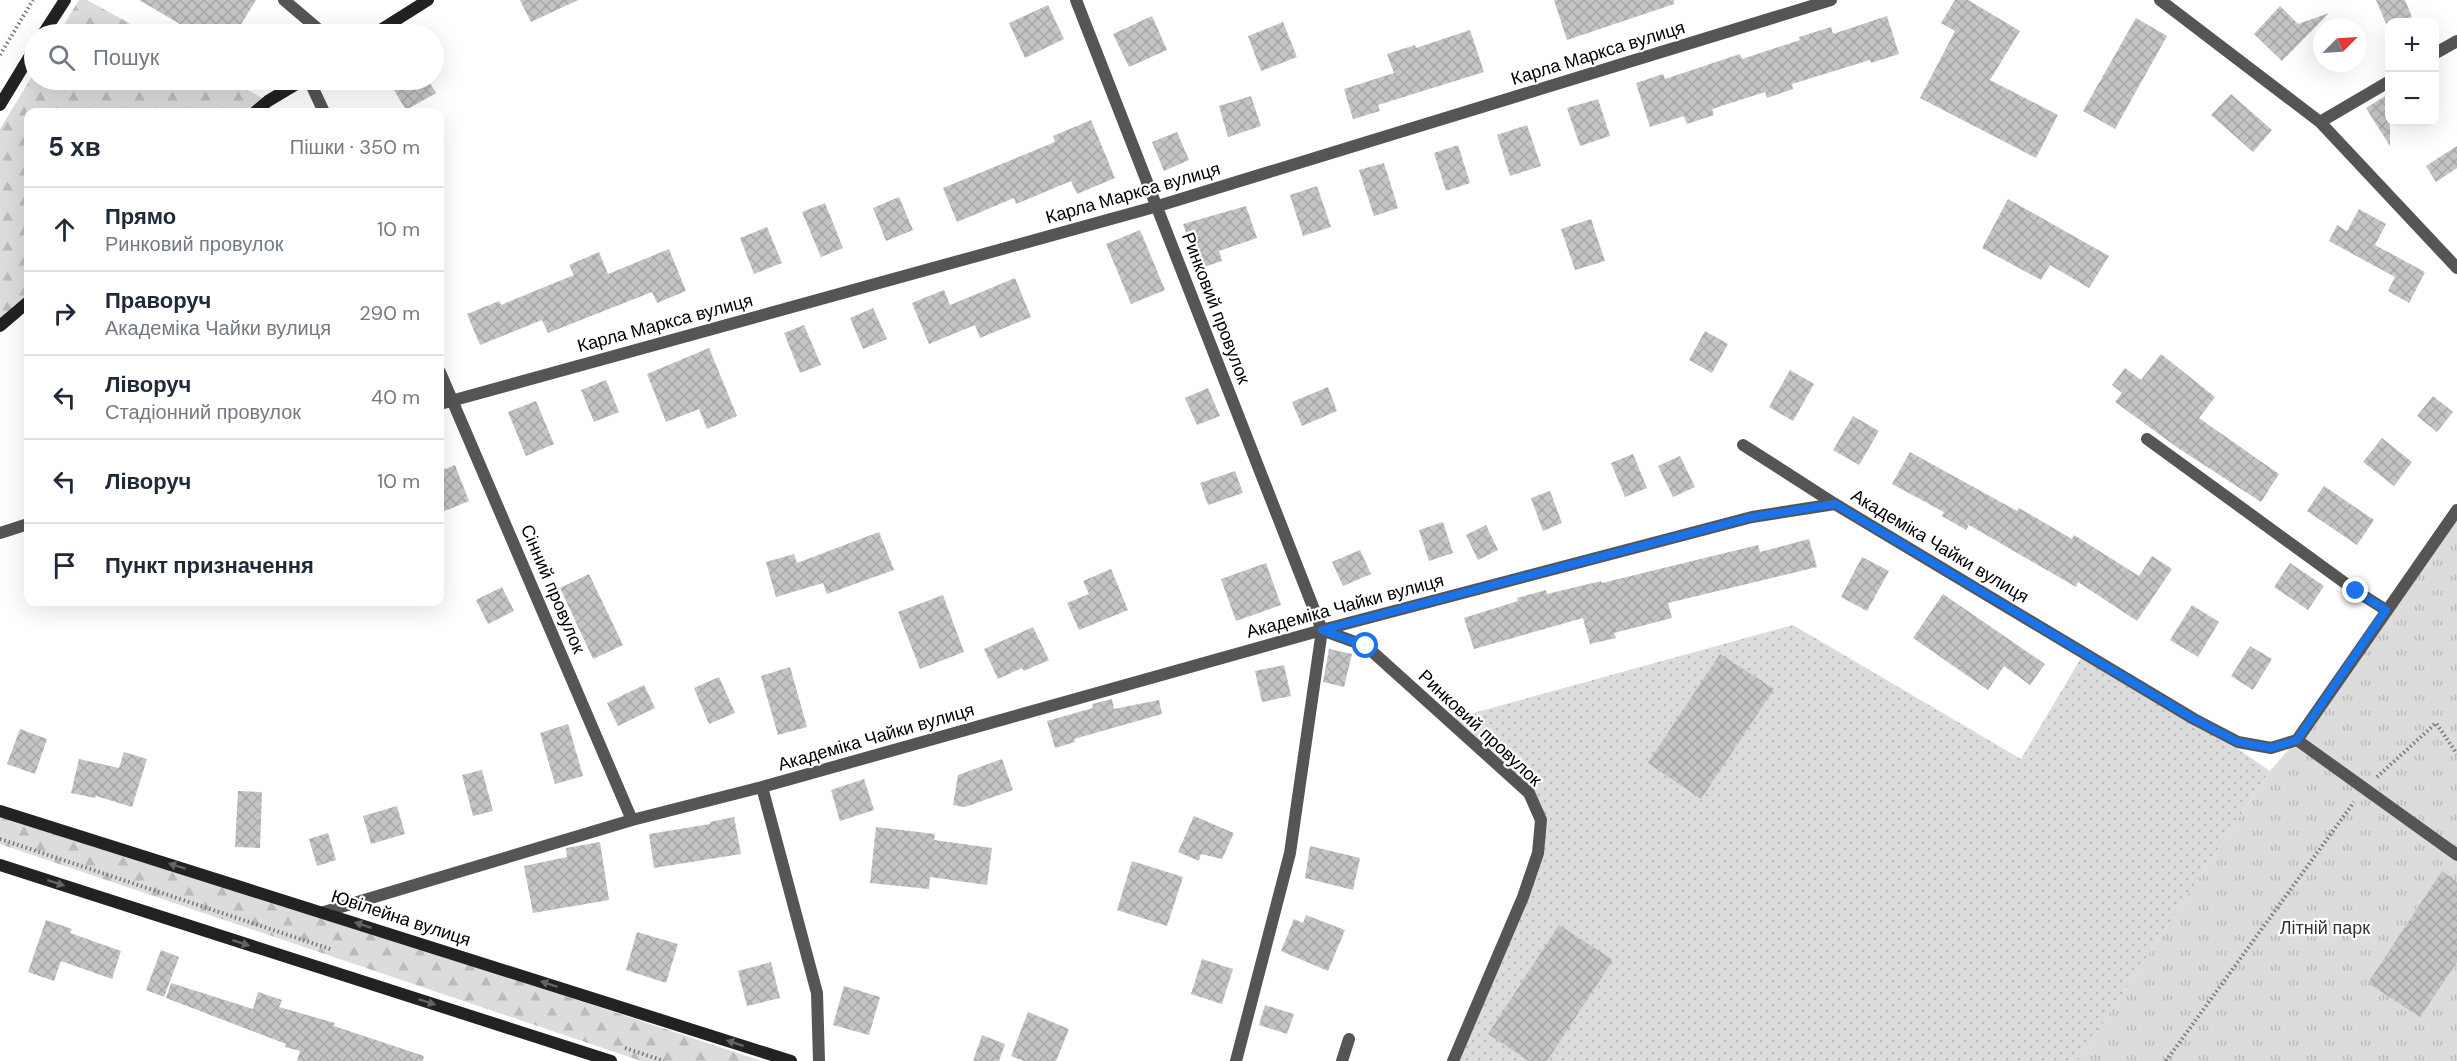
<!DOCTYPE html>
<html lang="uk">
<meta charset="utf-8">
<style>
body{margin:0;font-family:"DM Sans",sans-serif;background:#f2f2f3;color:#1f2937}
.controls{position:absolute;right:18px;top:18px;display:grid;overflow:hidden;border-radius:12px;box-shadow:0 6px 24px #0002}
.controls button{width:54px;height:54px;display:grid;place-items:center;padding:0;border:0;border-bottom:2px solid #e0e1e3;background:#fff;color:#1f2937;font:30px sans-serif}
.compass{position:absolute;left:2313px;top:18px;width:54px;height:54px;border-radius:50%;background:#fff;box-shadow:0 6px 24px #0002;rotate:66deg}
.stop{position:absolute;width:18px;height:18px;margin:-14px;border:4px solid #1a73e8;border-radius:50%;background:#fff}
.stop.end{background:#1a73e8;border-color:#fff;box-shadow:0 2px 6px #0008}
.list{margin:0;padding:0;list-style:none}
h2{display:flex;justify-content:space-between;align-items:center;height:78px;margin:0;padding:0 24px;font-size:26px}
h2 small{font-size:20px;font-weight:400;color:#747a83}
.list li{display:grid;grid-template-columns:39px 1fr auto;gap:18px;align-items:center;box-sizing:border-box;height:84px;padding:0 24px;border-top:2px solid #e0e1e3}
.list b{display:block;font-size:22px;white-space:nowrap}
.list p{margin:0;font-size:20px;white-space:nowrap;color:#747a83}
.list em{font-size:20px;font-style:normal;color:#747a83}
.icon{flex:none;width:33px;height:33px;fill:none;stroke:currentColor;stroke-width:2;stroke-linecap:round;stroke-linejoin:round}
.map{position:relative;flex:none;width:2457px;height:1061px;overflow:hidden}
.search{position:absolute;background:#fff;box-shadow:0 6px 24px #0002;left:24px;top:24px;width:420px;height:66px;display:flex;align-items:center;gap:15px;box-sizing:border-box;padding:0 21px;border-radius:33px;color:#747a83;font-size:22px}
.panel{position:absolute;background:#fff;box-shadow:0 6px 24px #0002;left:24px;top:108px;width:420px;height:498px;border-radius:12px}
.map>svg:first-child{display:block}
.grass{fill:url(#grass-dots)}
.forest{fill:url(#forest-firs)}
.park{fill:url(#park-tufts)}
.building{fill:url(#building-cross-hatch)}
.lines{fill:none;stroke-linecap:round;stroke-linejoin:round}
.path{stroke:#777;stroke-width:4;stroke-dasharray:1.5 3;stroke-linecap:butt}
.lane{stroke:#555;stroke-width:12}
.street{stroke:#555;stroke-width:12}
.secondary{stroke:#222;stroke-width:12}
.oneway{fill:#646464}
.route{stroke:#1a73e8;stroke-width:8}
.labels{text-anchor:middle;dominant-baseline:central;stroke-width:4.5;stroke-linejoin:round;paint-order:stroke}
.street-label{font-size:18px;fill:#000;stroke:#fff}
.park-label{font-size:18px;fill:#333;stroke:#fff}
</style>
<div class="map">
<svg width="2457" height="1061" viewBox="0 0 2457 1061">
<defs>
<pattern id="grass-dots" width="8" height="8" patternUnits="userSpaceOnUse" patternTransform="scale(1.5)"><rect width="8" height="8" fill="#dcdcdc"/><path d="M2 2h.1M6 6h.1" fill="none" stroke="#bbb" stroke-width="1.8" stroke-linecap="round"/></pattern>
<pattern id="forest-firs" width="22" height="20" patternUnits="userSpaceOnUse" patternTransform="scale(1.5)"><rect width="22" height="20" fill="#dcdcdc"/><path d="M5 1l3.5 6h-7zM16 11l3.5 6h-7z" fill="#bbb"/></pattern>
<pattern id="park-tufts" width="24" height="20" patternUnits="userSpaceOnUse" patternTransform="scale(1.5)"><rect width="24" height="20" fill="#dcdcdc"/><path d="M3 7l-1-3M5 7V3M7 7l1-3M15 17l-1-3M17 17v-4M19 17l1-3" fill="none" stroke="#bbb"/></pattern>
<pattern id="building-cross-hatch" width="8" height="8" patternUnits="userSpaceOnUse" patternTransform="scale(1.5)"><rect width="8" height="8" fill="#c4c4c4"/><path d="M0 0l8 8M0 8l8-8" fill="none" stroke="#a7a7a7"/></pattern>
</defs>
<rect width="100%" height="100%" fill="#fff"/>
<path class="grass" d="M1793,625L2021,759L2084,653L2194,719L2270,771L2078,1061H1454L1523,897L1541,820L1529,793L1448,720Z"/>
<path class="forest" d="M79,0H87L149,34H58Z
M34,73V80H229L268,101L255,112H28V302L0,326V129Z
M0,809L762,1061H641L0,844Z"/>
<path class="park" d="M2457,512V1061H2078L2270,771L2297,740Z"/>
<path class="building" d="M139,0H256L235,34H197Z
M520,0H578L531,22Z
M1554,0H1674V4L1567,40Z
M1955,0H1968L2020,31L1990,80L2058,115L2036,158L1920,98L1955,31L1941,23Z
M2376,0H2405L2412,17L2400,22H2390L2388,28Z
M1048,5L1064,39L1025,58L1009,23Z
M2280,6L2298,24L2329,13L2282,61L2254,34Z
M1152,16L1167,50L1129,67L1113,34Z
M1887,16L1899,54L1871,63L1870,60L1792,84L1793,89L1767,98L1765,92L1712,109L1714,115L1687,124L1684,116L1650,127L1636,83L1663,74L1665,79L1740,54L1742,59L1800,40L1799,37L1831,27L1833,34Z
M2136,18L2167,36L2115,129L2083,111Z
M1283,22L1297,57L1261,71L1248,36Z
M1470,30L1484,72L1378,105L1380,111L1353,119L1344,89L1394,73L1387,54L1415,45L1416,48Z
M388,80H428L436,93L406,110Z
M2390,93V146L2366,108Z
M2231,94L2272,130L2253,152L2211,115Z
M1251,96L1261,126L1228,137L1219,106Z
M1598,99L1610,136L1580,146L1567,108Z
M1091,120L1115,178L1077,194L1071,181L1016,204L1014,198L957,222L943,188L1055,142L1053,136Z
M1527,125L1541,166L1510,176L1497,135Z
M1177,132L1189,160L1164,171L1152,142Z
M1458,145L1470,183L1446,191L1434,153Z
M2457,146V168L2436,182L2426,166Z
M1384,163L1398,208L1374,216L1359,170Z
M1317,186L1331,227L1303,236L1290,195Z
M899,197L913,230L886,241L873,208Z
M2008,199L2109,256L2089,288L2050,265L2041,280L1982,248Z
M825,203L843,248L821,257L802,212Z
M1246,206L1257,238L1219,251L1222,261L1198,269L1183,224Z
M2359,209L2386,224L2375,245L2425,272L2409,303L2388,291L2395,277L2329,241L2337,225L2347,231Z
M1591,219L1605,261L1575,270L1561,229Z
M767,227L782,263L754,274L740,238Z
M1140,230L1165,290L1131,304L1106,244Z
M669,249L686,291L657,303L652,292L548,333L542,320L480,345L467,314L499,301L501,305L574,275L569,265L599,252L608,274Z
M1015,278L1031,317L980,338L975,325L929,344L912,303L944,290L950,305Z
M873,308L887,339L863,349L850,318Z
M804,325L821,365L800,373L784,333Z
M1705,331L1728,344L1712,373L1689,360Z
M709,348L737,416L707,429L699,409L666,422L647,374Z
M2161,354L2215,397L2199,418L2279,474L2261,502L2178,448L2115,402L2122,393L2112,385L2125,368L2141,380Z
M1790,370L1814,384L1793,421L1769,407Z
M606,380L619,412L594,422L581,390Z
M1328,387L1337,411L1302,426L1292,402Z
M1208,388L1220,416L1197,425L1185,398Z
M2433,396L2453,412L2437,432L2417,416Z
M536,401L554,444L526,456L508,412Z
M1853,416L1879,431L1859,465L1833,450Z
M2382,438L2412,462L2394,486L2363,462Z
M1910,452L2017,511L2019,508L2072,539L2074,535L2139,576L2152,556L2172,569L2137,621L2078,582L2076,587L1969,525L1966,530L1942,516L1944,512L1892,484Z
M1633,454L1647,488L1625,497L1611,463Z
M1680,456L1695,487L1673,497L1658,466Z
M455,465L469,501L440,513V471Z
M1235,471L1243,493L1208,505L1200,483Z
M2324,486L2374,520L2357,545L2307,511Z
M1550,491L1562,523L1543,531L1531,498Z
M1443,522L1453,553L1429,561L1419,530Z
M1486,525L1498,550L1478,560L1466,535Z
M879,532L894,570L827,594L823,583L776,597L766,562L794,554L797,563Z
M1809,539L1817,567L1668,603L1672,618L1614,633L1616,638L1590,644L1583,618L1474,649L1464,618L1518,601L1517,598L1546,590L1547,594L1601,581L1602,583L1758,545L1760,552Z
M1360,550L1371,574L1343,586L1332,562Z
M1862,557L1889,571L1867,611L1841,597Z
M1266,563L1281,605L1236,621L1221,579Z
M2290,563L2324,586L2308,610L2274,587Z
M1111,569L1128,610L1079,630L1067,603L1089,594L1083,581Z
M589,574L623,645L593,659L560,588Z
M502,587L514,611L488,624L476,600Z
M1943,594L2045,664L2030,685L2004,666L1988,690L1913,638Z
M943,595L964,652L920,669L898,612Z
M2192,605L2219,622L2198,657L2170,640Z
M1033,627L1049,660L1024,671L1022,668L998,679L984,649Z
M2250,646L2272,659L2253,690L2231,676Z
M1329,649L1352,654L1344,687L1323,682Z
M1720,654L1774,689L1701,799L1648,763Z
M1284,665L1291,696L1262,702L1255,671Z
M790,667L807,727L778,735L761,676Z
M719,677L735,713L709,724L694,688Z
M644,685L655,708L618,726L607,703Z
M1112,699L1114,709L1159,700L1162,714L1074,739L1075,742L1055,748L1047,721L1093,708L1092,704Z
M568,724L583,776L555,784L540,733Z
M20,729L47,739L35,774L7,764Z
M124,752L147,759L132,807L96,796L95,798L71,793L79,759L119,768Z
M1002,759L1013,790L965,807L953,805L958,775Z
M482,770L493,811L473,816L462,775Z
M864,779L874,810L840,821L831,790Z
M238,791L262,792L260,848L235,847Z
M397,806L405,834L371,844L363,816Z
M1194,816L1234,833L1222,859L1201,854L1199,861L1178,852Z
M734,817L741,854L654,868L649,834L710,824V822Z
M876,827L935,834L934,840L992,848L987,885L930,877L929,889L870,883Z
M328,833L336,860L317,866L309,839Z
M600,842L609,900L533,913L524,866L567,857L566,848Z
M1310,846L1360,858L1353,890L1305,878Z
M1132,861L1183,877L1167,926L1117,910Z
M2442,871L2457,882V962L2420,1017L2368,983Z
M1306,915L1345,930L1328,971L1281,951L1294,919L1303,923Z
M46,920L72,929L70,933L121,951L112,979L61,961L54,981L28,972Z
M1559,925L1613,960L1547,1061H1529L1488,1034Z
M637,932L678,944L666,983L626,970Z
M161,950L179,957L164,997L146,990Z
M1202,959L1233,969L1222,1004L1191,994Z
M771,962L780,998L747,1006L738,971Z
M171,983L253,1009L258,992L282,1000L279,1007L335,1023L334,1026L424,1056L423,1061H297L300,1051L285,1047L286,1044L166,998Z
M844,986L880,997L869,1035L833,1025Z
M1265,1005L1294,1014L1287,1034L1259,1025Z
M1028,1012L1069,1029L1056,1061H1024L1011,1056Z
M982,1035L1005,1044L999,1061H973Z"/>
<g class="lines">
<path class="path" d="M0,55L33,0
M2377,777L2436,723L2457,754
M0,839L333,950
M625,1048L664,1061
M2166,1061L2354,802"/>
<path class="lane" d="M284,0L324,34
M2147,439L2356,591L2386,610
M1743,445L1835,504
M2297,740L2457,855
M1342,1061L1349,1039"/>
<path class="street" d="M1076,0L1322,630L1290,853L1236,1061
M2160,0L2320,122L2457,268
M2434,54L2457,41
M309,80L324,112
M2320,122L2390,81
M440,372L632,820
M440,404L1158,206L1831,0
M0,533L28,524
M1322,630L1366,646L1529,793L1541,820L1538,853L1523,897L1453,1061
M762,787L817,993L819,1061
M324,912L632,820L762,787L1322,630L1752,517L1835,504L2194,719L2238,742L2271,748L2297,740L2457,510"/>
<path class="secondary" d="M43,34L65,0
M374,34L428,0
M0,105L34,49
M255,112L268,101L303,80
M0,326L28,302
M0,811L791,1061
M0,865L611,1061"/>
</g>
<defs><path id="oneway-solid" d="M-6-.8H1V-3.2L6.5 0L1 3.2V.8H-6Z" transform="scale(1.5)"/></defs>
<g class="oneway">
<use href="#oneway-solid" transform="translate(177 866) rotate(-163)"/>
<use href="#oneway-solid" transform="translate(56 883) rotate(18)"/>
<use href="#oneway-solid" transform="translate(363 925) rotate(-162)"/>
<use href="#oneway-solid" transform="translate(241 943) rotate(18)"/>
<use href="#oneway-solid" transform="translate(549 984) rotate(-162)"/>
<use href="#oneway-solid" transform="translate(427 1002) rotate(18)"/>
<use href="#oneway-solid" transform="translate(735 1043) rotate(-162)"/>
</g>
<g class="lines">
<path class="route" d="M1366,646L1322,630L1752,517L1835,504L2194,719L2238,742L2271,748L2297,740L2386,610L2356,591"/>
</g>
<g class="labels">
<g class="street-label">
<text transform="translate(1598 53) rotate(-17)">Карла Маркса вулиця</text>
<text transform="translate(1133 193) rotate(-16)">Карла Маркса вулиця</text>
<text transform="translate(1216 308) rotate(69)">Ринковий провулок</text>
<text transform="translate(665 323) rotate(-15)">Карла Маркса вулиця</text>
<text transform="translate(1940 546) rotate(31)">Академіка Чайки вулиця</text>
<text transform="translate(553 589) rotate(67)">Сінний провулок</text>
<text transform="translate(1345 606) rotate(-15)">Академіка Чайки вулиця</text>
<text transform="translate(1480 728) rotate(43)">Ринковий провулок</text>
<text transform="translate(876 737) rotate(-16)">Академіка Чайки вулиця</text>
<text transform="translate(401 918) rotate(18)">Ювілейна вулиця</text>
</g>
<g class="park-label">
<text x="2325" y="928">Літній парк</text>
</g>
</g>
</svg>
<div class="controls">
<button>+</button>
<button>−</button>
</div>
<svg class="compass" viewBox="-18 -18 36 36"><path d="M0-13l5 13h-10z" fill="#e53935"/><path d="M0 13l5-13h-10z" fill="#747a83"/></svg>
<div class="stop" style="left:1366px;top:646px"></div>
<div class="stop end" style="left:2356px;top:591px"></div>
<div class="search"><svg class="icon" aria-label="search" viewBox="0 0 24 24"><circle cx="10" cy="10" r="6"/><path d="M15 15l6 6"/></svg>Пошук</div>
<section class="panel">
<h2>5 хв<small>Пішки · 350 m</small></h2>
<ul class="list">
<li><svg class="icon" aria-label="ahead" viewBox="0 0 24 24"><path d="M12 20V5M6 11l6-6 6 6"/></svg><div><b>Прямо</b><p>Ринковий провулок</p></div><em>10 m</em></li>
<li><svg class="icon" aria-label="right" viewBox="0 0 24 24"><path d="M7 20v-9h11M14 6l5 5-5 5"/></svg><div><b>Праворуч</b><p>Академіка Чайки вулиця</p></div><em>290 m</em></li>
<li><svg class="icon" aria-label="left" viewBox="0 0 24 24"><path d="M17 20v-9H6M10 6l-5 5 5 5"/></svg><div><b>Ліворуч</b><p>Стадіонний провулок</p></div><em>40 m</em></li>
<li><svg class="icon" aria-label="left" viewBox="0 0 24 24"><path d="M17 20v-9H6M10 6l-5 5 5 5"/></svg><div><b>Ліворуч</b></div><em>10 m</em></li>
<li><svg class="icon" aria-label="arrive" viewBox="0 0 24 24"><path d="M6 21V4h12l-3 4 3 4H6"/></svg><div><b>Пункт призначення</b></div></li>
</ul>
</section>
</div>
